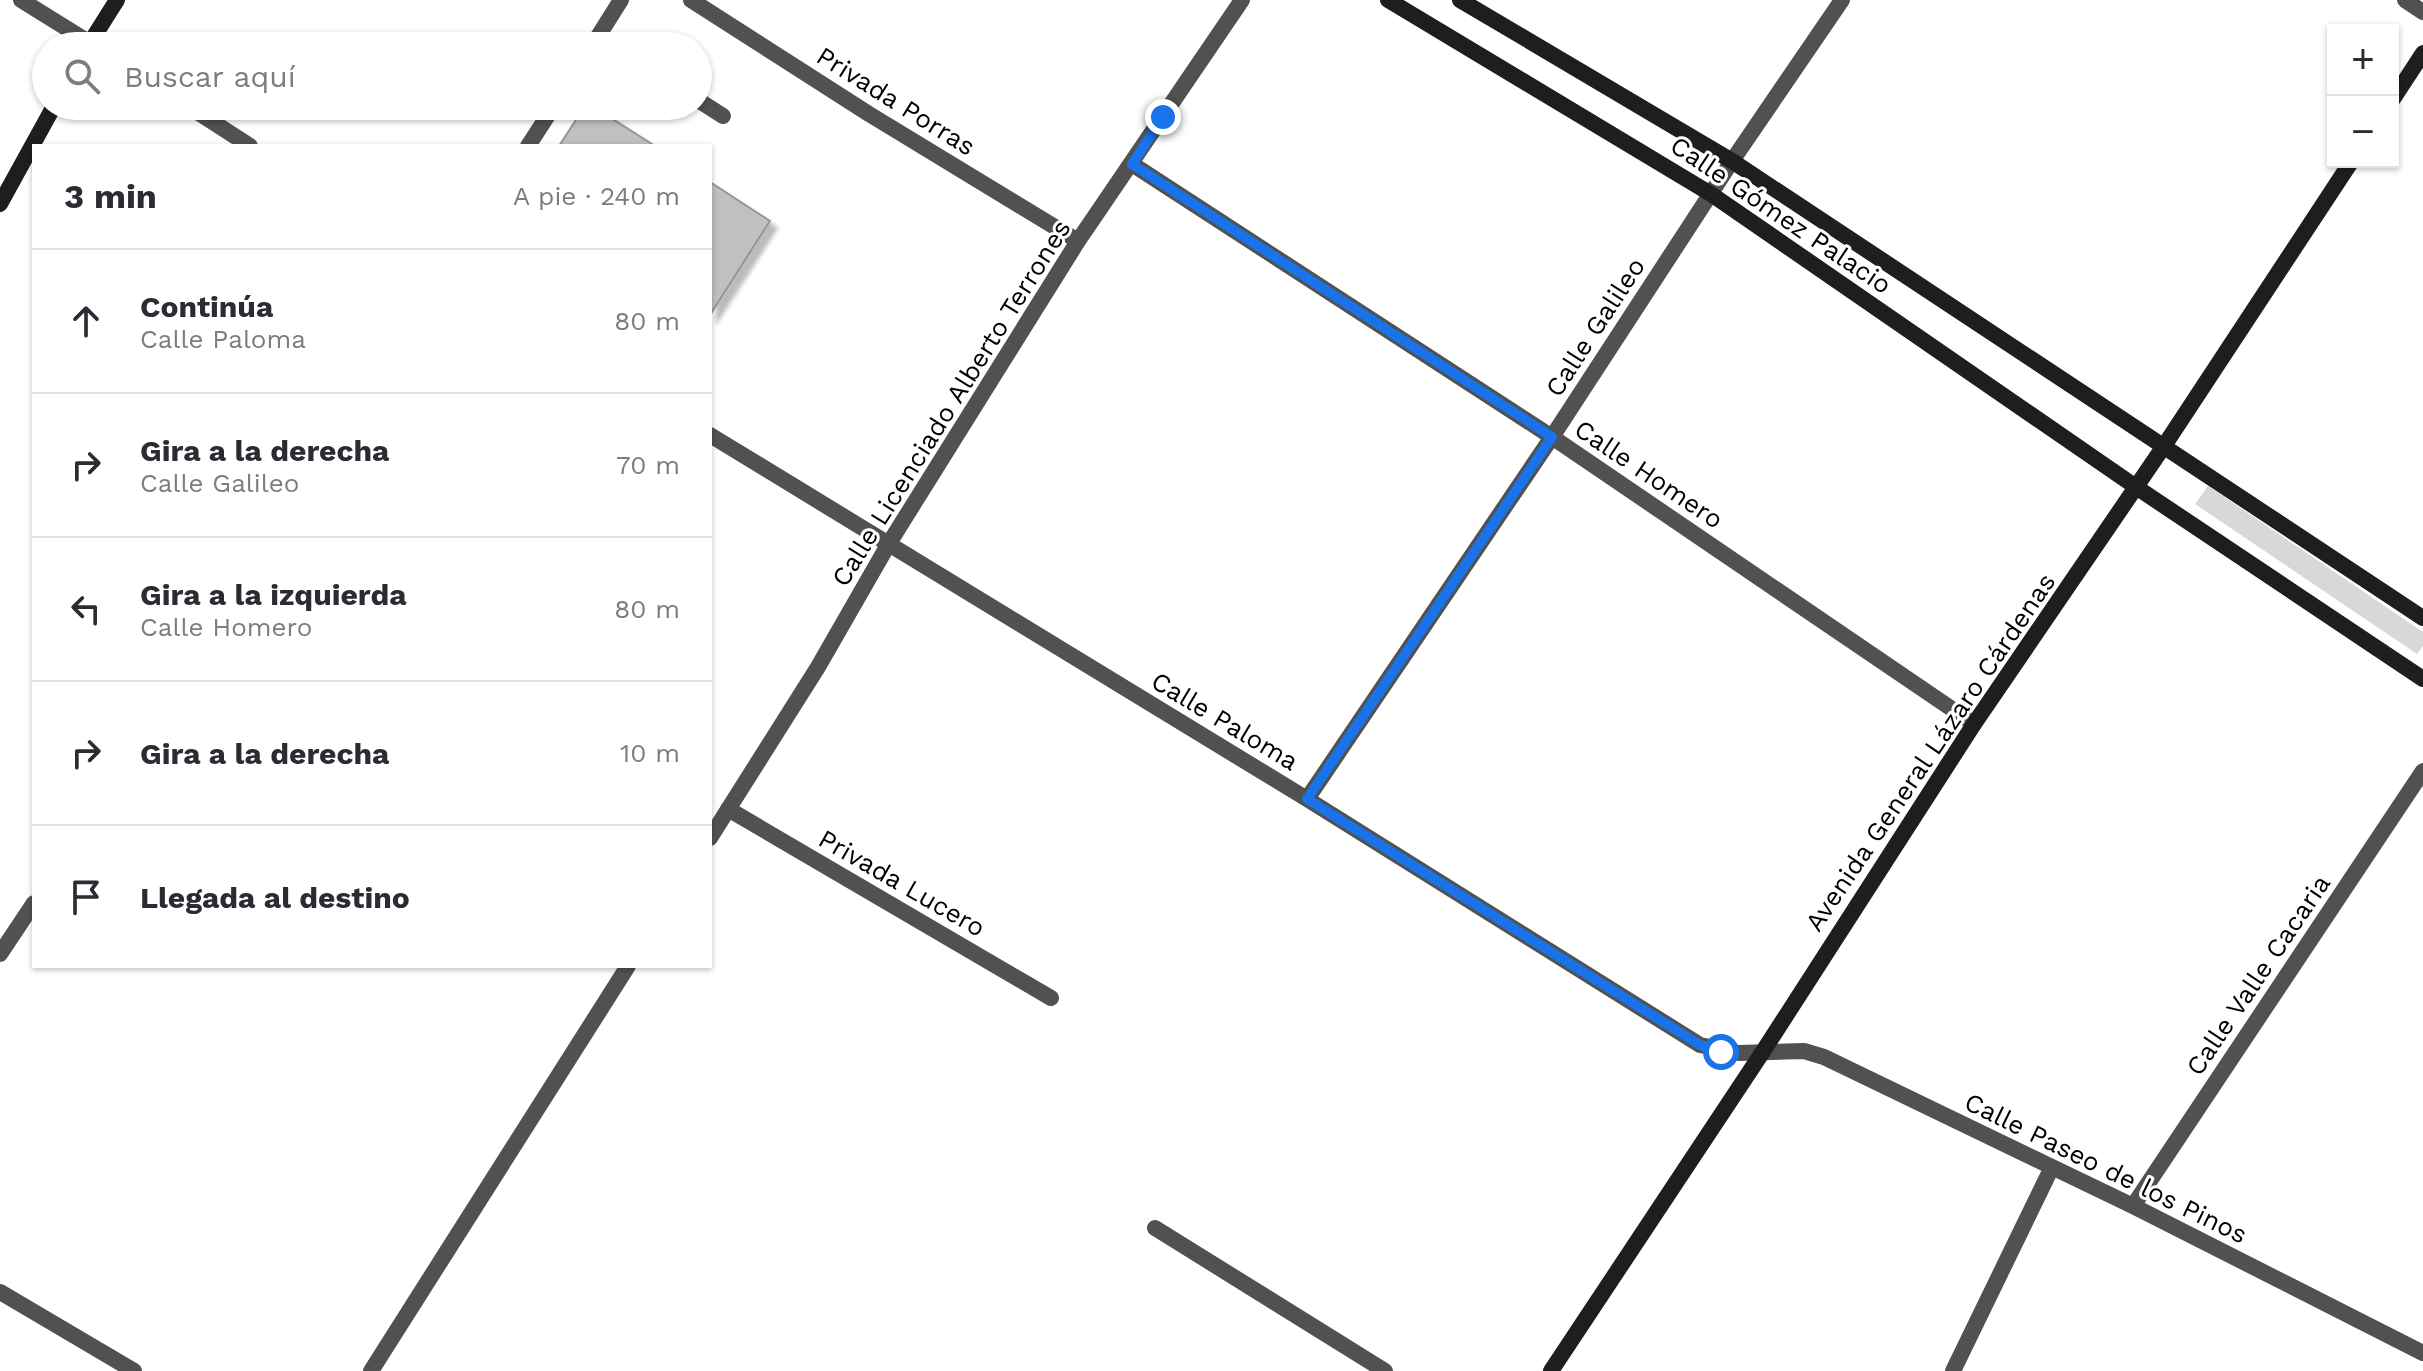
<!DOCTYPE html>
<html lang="es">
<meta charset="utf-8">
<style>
body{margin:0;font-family:"Work Sans",sans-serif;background:#f2f2f3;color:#2b2b33}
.controls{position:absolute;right:24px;top:24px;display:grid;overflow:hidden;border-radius:0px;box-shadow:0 2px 6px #0004}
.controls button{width:72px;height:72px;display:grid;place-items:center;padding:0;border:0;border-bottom:2px solid #e1e1e2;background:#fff;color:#2b2b33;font:40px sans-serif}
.stop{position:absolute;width:24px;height:24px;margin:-18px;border:6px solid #1a73e8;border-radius:50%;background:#fff}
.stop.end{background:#1a73e8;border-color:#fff;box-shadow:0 2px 8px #0008}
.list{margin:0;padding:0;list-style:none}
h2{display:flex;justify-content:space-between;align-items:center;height:104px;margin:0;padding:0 32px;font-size:34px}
h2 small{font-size:26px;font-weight:400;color:#7c7c81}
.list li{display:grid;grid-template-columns:52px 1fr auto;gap:24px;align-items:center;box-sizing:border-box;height:144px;padding:0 32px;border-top:2px solid #e1e1e2}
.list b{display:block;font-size:30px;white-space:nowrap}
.list p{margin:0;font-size:26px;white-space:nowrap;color:#7c7c81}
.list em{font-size:26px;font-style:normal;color:#7c7c81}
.icon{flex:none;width:44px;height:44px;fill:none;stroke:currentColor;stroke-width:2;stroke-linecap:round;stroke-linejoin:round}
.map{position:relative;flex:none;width:2423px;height:1371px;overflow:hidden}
.search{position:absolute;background:#fff;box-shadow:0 2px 6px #0004;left:32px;top:32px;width:680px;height:88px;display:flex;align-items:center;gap:20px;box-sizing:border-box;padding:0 28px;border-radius:44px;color:#7c7c81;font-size:30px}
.panel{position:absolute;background:#fff;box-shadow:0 2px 6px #0004;left:32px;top:144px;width:680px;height:824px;border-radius:0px}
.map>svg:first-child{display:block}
.green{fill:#d8d8d8}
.building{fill:#c0c0c0;stroke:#959595;stroke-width:2;filter:url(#shadow)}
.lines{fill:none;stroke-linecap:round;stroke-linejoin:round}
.lane{stroke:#515151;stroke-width:16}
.street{stroke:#515151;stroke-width:16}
.secondary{stroke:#1e1e1e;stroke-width:16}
.route{stroke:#1a73e8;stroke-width:10}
.labels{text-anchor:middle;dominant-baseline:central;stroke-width:6;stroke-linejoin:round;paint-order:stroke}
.street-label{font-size:26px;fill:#000;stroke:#fff}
</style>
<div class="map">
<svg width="2423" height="1371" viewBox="0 0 2423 1371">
<defs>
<filter id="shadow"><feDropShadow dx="7" dy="7" stdDeviation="2" flood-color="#0004"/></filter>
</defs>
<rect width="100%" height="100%" fill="#fff"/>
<path class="green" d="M2208,486L2423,632V646L2417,654L2195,504Z"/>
<path class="building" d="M585,106H592L655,146H559Z
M710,182L770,221L710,315Z"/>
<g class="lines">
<path class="lane" d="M598,37L613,46
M698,100L723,116"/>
<path class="street" d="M21,0L95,46
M691,0L869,114L1078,241
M2405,0L2423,12
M592,46L621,0
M188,106L250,146
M528,146L554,106
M1132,164L1552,437L1974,724
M710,435L1307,799L1700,1045L1739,1053L1804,1051L1824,1057L2133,1206L2423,1353
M1307,799L1552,437L1732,161L1842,0
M728,809L1051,998
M710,838L818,667L888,545L1078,241L1242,0
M0,954L34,903
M2133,1206L2423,771
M1155,1228L1385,1371
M0,1292L134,1371
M371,1371L628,966
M1953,1371L2052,1167"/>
<path class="secondary" d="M1388,0L1711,194L2136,487L2423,679
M1460,0L1732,161L2423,618
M88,46L117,0
M2393,99L2423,53
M0,204L54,106
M1551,1371L1762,1053L1974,724L2164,446L2351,162"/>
</g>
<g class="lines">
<path class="route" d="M1163,117L1132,164L1552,437L1307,799L1700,1045L1721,1052"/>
</g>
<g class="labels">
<g class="street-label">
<text transform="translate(896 101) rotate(32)">Privada Porras</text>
<text transform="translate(1781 215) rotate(34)">Calle Gómez Palacio</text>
<text transform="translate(1595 327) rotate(-57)">Calle Galileo</text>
<text transform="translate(951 403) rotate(-58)">Calle Licenciado Alberto Terrones</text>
<text transform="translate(1649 474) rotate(34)">Calle Homero</text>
<text transform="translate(1225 721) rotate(31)">Calle Paloma</text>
<text transform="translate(1930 752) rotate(-56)">Avenida General Lázaro Cárdenas</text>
<text transform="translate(902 883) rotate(30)">Privada Lucero</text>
<text transform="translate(2258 975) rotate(-56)">Calle Valle Cacaria</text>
<text transform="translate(2106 1168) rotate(26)">Calle Paseo de los Pinos</text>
</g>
</g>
</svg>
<div class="controls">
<button>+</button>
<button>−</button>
</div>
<div class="stop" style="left:1721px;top:1052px"></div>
<div class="stop end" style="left:1163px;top:117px"></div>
<div class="search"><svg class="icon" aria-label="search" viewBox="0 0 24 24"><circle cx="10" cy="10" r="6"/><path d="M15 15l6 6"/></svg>Buscar aquí</div>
<section class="panel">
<h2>3 min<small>A pie · 240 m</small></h2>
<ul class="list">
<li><svg class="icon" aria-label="ahead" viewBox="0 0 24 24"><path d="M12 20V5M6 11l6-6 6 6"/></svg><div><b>Continúa</b><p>Calle Paloma</p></div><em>80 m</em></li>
<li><svg class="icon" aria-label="right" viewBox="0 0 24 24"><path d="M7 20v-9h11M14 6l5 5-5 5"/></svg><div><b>Gira a la derecha</b><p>Calle Galileo</p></div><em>70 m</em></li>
<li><svg class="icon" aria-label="left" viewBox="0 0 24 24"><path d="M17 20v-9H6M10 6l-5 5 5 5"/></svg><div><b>Gira a la izquierda</b><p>Calle Homero</p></div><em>80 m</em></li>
<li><svg class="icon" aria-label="right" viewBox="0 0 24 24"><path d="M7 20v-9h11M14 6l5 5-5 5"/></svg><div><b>Gira a la derecha</b></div><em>10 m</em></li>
<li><svg class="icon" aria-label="arrive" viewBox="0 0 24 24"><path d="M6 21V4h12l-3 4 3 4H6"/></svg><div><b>Llegada al destino</b></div></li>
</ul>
</section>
</div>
